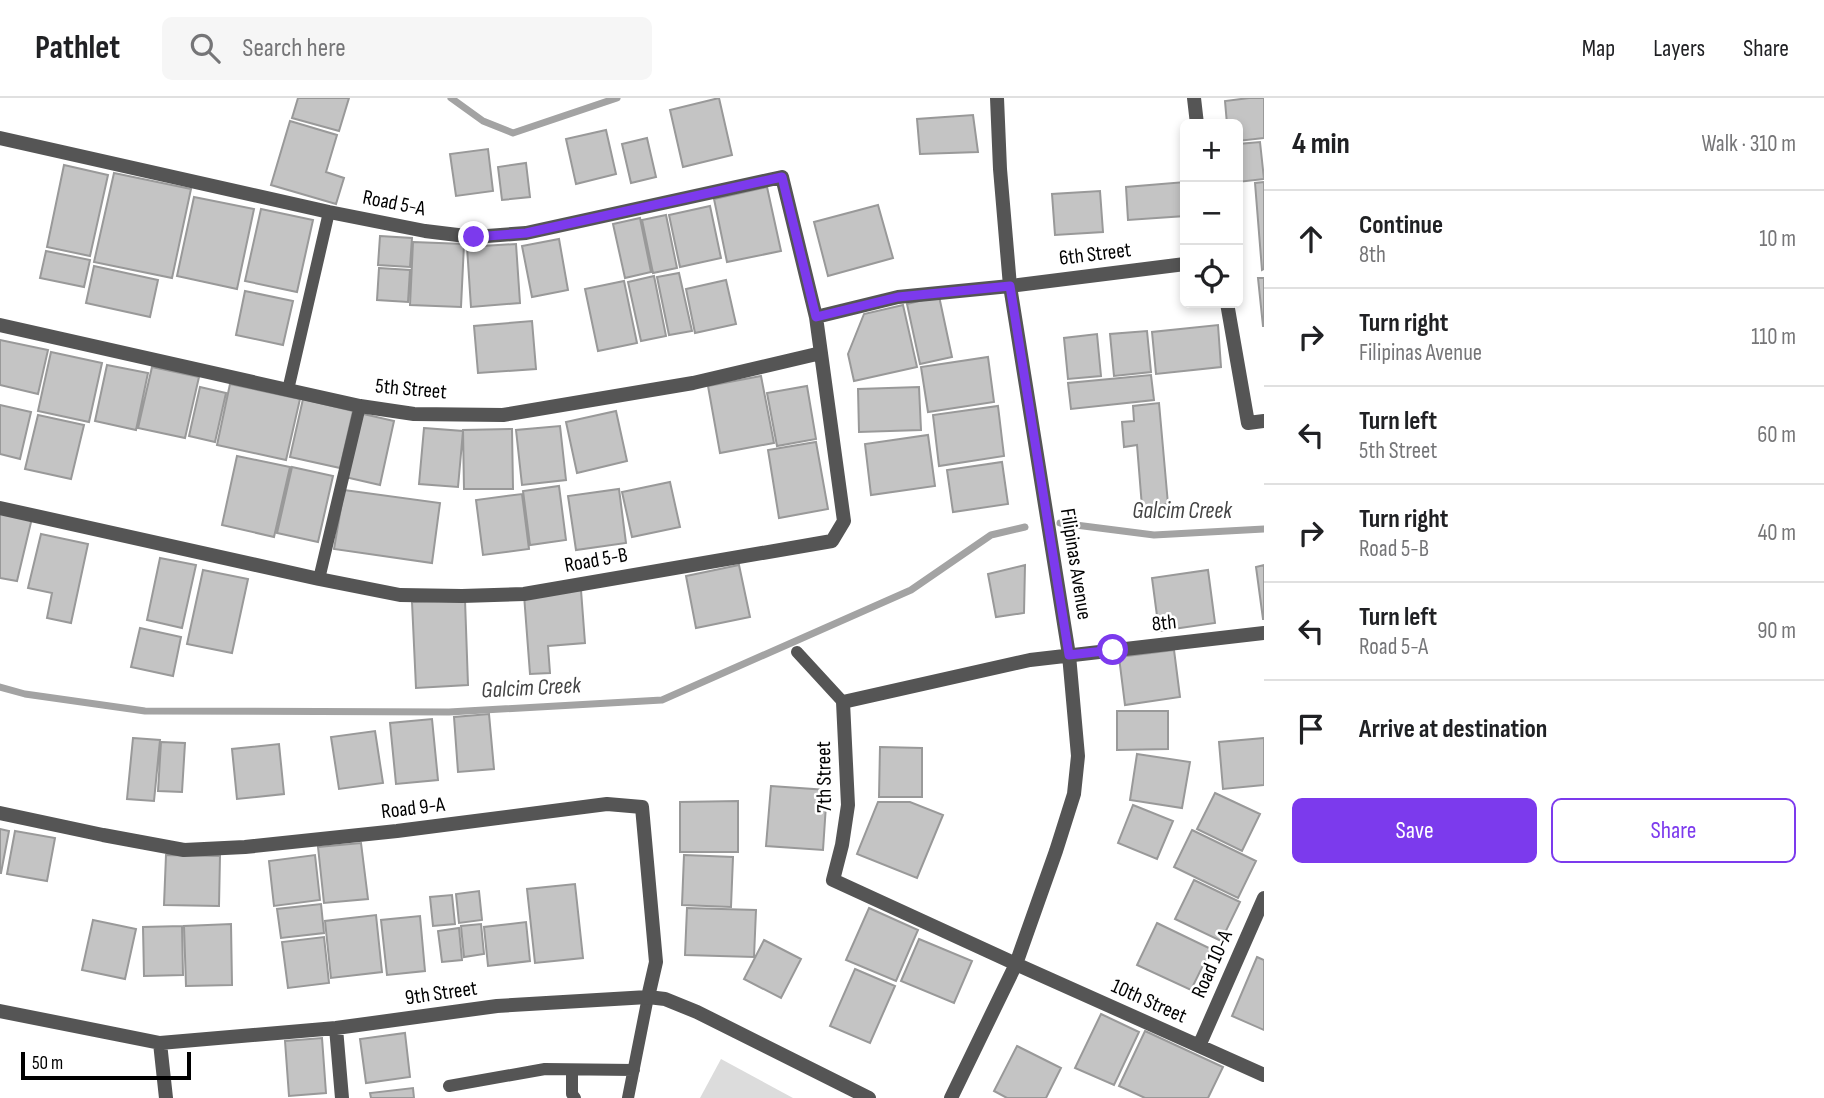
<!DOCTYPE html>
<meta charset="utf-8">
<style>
body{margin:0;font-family:"Sofia Sans Condensed",sans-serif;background:#f6f6f6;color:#202124}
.controls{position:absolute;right:21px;top:21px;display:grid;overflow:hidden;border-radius:10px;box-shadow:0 4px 10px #0003}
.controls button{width:63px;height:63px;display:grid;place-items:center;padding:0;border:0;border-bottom:2px solid #e0e0e0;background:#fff;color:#202124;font:35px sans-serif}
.scale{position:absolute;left:21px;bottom:18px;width:170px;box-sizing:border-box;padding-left:7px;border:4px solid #000;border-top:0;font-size:19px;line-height:24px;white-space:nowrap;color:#000;-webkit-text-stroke:5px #fff;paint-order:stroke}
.stop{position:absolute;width:21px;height:21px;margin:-16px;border:5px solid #7c3aed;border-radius:50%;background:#fff}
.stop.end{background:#7c3aed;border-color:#fff;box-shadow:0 2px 7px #0008}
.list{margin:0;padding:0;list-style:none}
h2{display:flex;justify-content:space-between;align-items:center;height:91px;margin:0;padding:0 28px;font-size:30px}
h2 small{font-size:23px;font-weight:400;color:#757577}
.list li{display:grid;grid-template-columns:46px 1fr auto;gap:21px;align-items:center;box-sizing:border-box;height:98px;padding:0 28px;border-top:2px solid #e0e0e0}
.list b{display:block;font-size:26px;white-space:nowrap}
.list p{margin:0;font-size:23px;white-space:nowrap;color:#757577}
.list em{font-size:23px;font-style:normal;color:#757577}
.actions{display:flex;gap:14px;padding:21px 28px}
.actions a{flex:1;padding:16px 0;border:2px solid #7c3aed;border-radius:10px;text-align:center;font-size:24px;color:#7c3aed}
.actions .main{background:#7c3aed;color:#fff}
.icon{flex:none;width:38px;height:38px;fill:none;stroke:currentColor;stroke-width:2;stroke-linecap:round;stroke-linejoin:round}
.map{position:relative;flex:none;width:1264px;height:1000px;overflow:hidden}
header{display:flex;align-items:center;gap:42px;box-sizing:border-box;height:98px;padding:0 35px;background:#fff;border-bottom:2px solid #e0e0e0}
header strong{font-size:33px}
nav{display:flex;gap:38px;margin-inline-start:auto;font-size:24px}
.search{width:490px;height:63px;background:#f6f6f6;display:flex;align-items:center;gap:18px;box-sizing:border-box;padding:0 24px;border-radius:10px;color:#757577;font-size:26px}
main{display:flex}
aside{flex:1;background:#fff}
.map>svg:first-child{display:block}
.green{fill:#dcdcdc}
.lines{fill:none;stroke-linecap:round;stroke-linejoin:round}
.stream{stroke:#a3a3a3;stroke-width:7}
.building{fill:#c4c4c4;stroke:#999;stroke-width:2}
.service{stroke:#555;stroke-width:12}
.minor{stroke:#555;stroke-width:14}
.route{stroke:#7c3aed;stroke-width:9}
.labels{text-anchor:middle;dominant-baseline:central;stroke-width:5;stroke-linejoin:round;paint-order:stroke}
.street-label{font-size:21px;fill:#000;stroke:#fff}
.water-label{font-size:23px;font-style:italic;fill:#444;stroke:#fff}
</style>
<header>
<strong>Pathlet</strong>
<div class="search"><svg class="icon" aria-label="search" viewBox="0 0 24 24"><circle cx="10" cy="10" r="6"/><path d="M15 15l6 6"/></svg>Search here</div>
<nav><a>Map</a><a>Layers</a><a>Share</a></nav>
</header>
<main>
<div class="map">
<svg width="1264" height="1000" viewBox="0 0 1264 1000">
<rect width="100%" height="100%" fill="#fff"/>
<path class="green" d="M721,961L793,1000H700Z"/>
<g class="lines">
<path class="stream" d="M451,0L483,23L513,35L617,0
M1060,425L1154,437L1264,431
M0,589L25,596L145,613L449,614L662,602L911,492L991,437L1025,429"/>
</g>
<path class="building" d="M298,0H349L339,33L292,20Z
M719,0L732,57L683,69L670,12Z
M1249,0H1264V40L1238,43V26H1227L1225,3Z
M973,17L978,54L920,56L917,21Z
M290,23L337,37L326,74L344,80L336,106L271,87Z
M606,32L616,76L576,86L566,41Z
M647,40L656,79L631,85L622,46Z
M1260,44L1264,81L1238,84V46Z
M488,51L493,93L456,98L450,56Z
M526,65L530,99L502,102L498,69Z
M64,67L108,77L90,158L47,149Z
M114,75L191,91L172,180L94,164Z
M1185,84V118L1128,122L1126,89Z
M1264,84V171L1262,172L1255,85Z
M767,89L781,153L727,164L714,101Z
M1100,93L1103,134L1055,137L1052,96Z
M194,99L254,111L237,191L177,178Z
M878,107L893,160L828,178L814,124Z
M710,108L721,160L680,169L669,117Z
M261,111L313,122L297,194L245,183Z
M666,117L677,170L653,175L642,122Z
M640,120L651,174L625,180L613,126Z
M380,138L412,140L410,169L378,167Z
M559,141L568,192L532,199L522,148Z
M413,144L464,146L461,209L410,207Z
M516,146L520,205L471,209L467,149Z
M46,153L90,162L84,189L40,180Z
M94,168L158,182L150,219L86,205Z
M379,170L410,172L408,204L377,202Z
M679,175L692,233L669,237L657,179Z
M654,178L666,238L641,243L628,184Z
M1258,180H1264V228H1263Z
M726,182L736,226L695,235L686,191Z
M624,183L637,245L598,253L585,191Z
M245,193L293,203L283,247L236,237Z
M939,198L952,259L920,266L907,206Z
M903,207L917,269L854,283L848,256L864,216Z
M532,223L536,271L478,275L474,228Z
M1218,227L1221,269L1156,276L1152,234Z
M1147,233L1151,274L1114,278L1110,236Z
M1097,236L1101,278L1068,281L1064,240Z
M0,242L48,252L38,296L0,287Z
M51,254L102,265L89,324L38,313Z
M988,259L994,304L928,314L921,269Z
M107,267L148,275L136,332L95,323Z
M152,269L199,279L185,340L138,330Z
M1151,277L1154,302L1071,311L1068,285Z
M761,278L774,345L720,355L708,288Z
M230,286L300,301L286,362L217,347Z
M807,288L816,341L777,348L767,295Z
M200,289L226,295L215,344L189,338Z
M919,289L921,332L859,334L858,291Z
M303,301L353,313L340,370L290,359Z
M1159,305L1168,406L1142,409L1137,347L1124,349L1122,324L1134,323L1133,308Z
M0,307L31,314L20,361L0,356Z
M998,308L1004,358L939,368L933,317Z
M616,313L627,363L577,375L566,324Z
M359,315L394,323L380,387L345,379Z
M38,317L84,327L71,381L25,371Z
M560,328L566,382L522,387L516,332Z
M424,330L463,333L458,389L419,386Z
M512,331L513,391H464L463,332Z
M928,337L935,388L871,397L865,346Z
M816,344L828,411L779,420L768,352Z
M237,358L290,369L274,439L222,427Z
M1002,364L1008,406L953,414L947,372Z
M292,369L333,378L318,444L277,435Z
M670,384L680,429L632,439L622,394Z
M559,388L566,442L530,447L523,393Z
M619,391L626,445L576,452L568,398Z
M344,392L440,405L432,465L334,451Z
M522,396L529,451L483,457L476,402Z
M0,413L32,420L17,483L0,480Z
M41,436L88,446L71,525L47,520L52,495L28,490Z
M160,460L196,467L182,530L147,522Z
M739,467L750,519L696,530L686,478Z
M1025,467L1024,515L996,519L988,476Z
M1264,467V521H1263L1256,469Z
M203,472L248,481L232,555L187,546Z
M1208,472L1215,525L1159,533L1152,480Z
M581,492L585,545L548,548L550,575L530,576L524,497Z
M465,502L468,587L416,590L412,504Z
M140,530L181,539L173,578L131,569Z
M1174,552L1180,599L1125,607L1119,559Z
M1117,613H1168V651L1117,652Z
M489,616L494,671L458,674L454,619Z
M432,621L438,682L396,686L390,625Z
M375,633L383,685L339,691L331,639Z
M133,640L160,642L154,703L127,701Z
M1264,640V687L1223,691L1219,644Z
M161,644L185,645L182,694L158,693Z
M279,646L284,696L237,701L232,651Z
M880,649L922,650V699H879Z
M1137,656L1190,664L1182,710L1130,702Z
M771,688L827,692L823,752L766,748Z
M1215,695L1260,716L1242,753L1197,731Z
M738,703V754H680V704Z
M878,704H910L943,717L917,780L857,756Z
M1133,707L1173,723L1157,761L1118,745Z
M0,731L9,733L1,775H0Z
M1192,732L1256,763L1238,800L1174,769Z
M15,733L55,740L47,783L7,776Z
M361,745L368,801L324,805L318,749Z
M166,757L220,758L219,808L164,807Z
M315,757L320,802L274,808L269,763Z
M684,757L733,759L731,809L682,807Z
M1194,782L1240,804L1221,843L1175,821Z
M575,786L583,860L535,865L527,791Z
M479,793L482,822L459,825L456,796Z
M452,797L455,826L433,828L430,799Z
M321,806L324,835L281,840L277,811Z
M687,810L756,812L754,859L685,857Z
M869,810L918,832L896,883L846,862Z
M376,817L382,874L331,880L325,823Z
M420,818L425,873L387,877L381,822Z
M93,822L136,831L125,881L82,872Z
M526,824L530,863L488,868L484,829Z
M1157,825L1211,851L1191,892L1137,867Z
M231,826L232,887L186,888L184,828Z
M481,826L484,856L464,859L461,828Z
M182,828L183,877L144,878L143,829Z
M459,830L462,862L442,864L438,833Z
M324,839L329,885L288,890L282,844Z
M919,841L972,863L954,905L901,883Z
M764,842L801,861L781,900L744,881Z
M1257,859L1264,862V932L1232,918Z
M855,871L895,888L870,945L830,928Z
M1101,916L1139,934L1114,987L1075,970Z
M1145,933L1223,969L1208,1000H1145L1119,988Z
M405,935L410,979L366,985L360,941Z
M322,940L326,995L289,998L285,943Z
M1017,948L1061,970L1046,1000H1007L994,993Z
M413,990L414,1000H371L370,995Z"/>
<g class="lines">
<path class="service" d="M288,292L329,114
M319,481L360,308
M797,554L843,604
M572,972V996L575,1000
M449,988L545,971L634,972
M628,1000L648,899"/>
<path class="minor" d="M1194,0L1197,26
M0,40L329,114L425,133L474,139L526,135L782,79L816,219L844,423L832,443L524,496L462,498L400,497L319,481L0,410
M1227,205L1248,325L1264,323
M816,219L898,199L1010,188L1185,166
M0,227L288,292L360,308L414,316L503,317L693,285L821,255
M1264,535L1030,562L843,604L848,707L842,747L833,782L1016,866L1264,977
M0,715L103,737L184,752L245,749L397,733L607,706L642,709L656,864L648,899
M0,913L160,945L336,930L497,908L648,899L665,901L697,914L869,1000
M336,930L342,1000
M160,945L166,1000
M1199,948L1264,800
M951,1000L1016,866L1056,753L1074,696L1078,658L1069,557L1010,188L1000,71L997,0"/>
</g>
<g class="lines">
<path class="route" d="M474,139L526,135L782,79L816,219L898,199L1010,188L1069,557L1113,552"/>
</g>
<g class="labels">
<g class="street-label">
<text transform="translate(394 105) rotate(11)">Road 5-A</text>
<text transform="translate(1095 156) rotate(-7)">6th Street</text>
<text transform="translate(411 291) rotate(5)">5th Street</text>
<text transform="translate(596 462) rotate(-10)">Road 5-B</text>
<text transform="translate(1076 466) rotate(81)">Filipinas Avenue</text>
<text transform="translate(1164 525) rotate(-6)">8th</text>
<text transform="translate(824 679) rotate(-91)">7th Street</text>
<text transform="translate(413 710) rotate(-7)">Road 9-A</text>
<text transform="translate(1212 866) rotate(-66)">Road 10-A</text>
<text transform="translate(441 895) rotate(-8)">9th Street</text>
<text transform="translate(1149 903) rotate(24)">10th Street</text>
</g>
<g class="water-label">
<text x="1182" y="413">Galcim Creek</text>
<text transform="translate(531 590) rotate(-3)">Galcim Creek</text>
</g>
</g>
</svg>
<div class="controls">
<button>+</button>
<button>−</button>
<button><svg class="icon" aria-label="locate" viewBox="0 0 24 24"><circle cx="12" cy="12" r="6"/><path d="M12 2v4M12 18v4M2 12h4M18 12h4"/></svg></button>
</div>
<div class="scale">50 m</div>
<div class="stop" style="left:1113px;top:552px"></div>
<div class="stop end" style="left:474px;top:139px"></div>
</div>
<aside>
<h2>4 min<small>Walk · 310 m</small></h2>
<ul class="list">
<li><svg class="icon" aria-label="ahead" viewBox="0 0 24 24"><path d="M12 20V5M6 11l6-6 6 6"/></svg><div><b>Continue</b><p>8th</p></div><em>10 m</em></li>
<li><svg class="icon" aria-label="right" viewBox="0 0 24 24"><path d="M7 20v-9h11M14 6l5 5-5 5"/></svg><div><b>Turn right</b><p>Filipinas Avenue</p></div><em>110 m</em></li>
<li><svg class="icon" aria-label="left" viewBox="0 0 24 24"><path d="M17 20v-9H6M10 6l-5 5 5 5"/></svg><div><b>Turn left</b><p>5th Street</p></div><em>60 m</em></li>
<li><svg class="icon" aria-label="right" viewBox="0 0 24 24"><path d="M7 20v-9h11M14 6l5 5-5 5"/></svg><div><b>Turn right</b><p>Road 5-B</p></div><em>40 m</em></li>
<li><svg class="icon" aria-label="left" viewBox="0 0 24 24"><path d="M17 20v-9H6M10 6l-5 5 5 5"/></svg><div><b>Turn left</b><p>Road 5-A</p></div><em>90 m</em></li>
<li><svg class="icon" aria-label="arrive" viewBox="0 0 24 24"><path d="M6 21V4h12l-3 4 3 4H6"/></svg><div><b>Arrive at destination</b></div></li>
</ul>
<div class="actions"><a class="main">Save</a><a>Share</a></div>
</aside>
</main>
